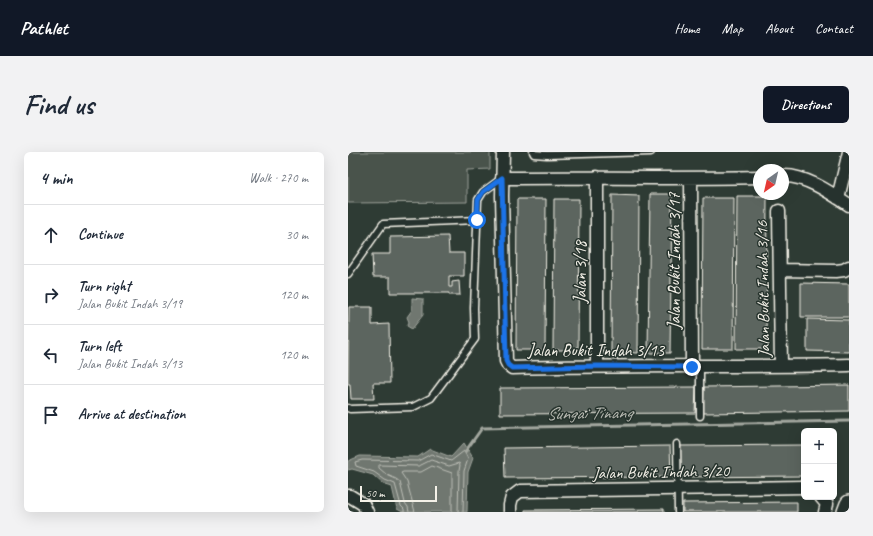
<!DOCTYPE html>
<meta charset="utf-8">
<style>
body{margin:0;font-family:Caveat,sans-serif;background:#f2f2f3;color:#1f2937}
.controls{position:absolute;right:12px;bottom:12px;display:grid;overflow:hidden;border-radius:6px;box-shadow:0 4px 16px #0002}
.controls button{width:36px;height:36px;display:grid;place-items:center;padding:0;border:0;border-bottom:1px solid #e0e1e3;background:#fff;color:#1f2937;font:20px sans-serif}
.compass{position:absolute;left:405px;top:12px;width:36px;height:36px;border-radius:50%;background:#fff;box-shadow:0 4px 16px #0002;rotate:214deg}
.scale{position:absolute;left:12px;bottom:10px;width:77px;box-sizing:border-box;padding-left:4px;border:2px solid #f4f1e8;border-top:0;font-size:11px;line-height:14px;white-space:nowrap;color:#f4f1e8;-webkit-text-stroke:3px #26332d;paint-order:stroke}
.stop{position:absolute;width:12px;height:12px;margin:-9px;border:3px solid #1a73e8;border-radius:50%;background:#fff}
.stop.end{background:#1a73e8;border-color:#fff;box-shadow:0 1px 4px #0008}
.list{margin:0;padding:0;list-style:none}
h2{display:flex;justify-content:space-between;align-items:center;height:52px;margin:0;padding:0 16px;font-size:17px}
h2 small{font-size:13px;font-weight:400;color:#747a83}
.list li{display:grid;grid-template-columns:26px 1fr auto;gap:12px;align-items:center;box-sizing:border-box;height:60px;padding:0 16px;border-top:1px solid #e0e1e3}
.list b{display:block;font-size:15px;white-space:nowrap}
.list p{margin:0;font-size:13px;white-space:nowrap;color:#747a83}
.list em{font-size:13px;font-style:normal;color:#747a83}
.icon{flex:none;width:22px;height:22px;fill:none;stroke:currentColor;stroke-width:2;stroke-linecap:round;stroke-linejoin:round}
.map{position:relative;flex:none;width:501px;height:360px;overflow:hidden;border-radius:6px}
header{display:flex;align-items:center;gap:24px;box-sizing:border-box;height:56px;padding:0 20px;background:#111827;color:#fff}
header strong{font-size:19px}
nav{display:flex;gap:22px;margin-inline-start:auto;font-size:14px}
.intro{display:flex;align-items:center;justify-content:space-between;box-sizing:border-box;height:96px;padding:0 24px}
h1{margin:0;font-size:28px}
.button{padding:10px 18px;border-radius:6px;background:#111827;color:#fff;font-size:14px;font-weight:700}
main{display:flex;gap:24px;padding:0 24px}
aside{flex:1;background:#fff;border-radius:6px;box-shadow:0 4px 16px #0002}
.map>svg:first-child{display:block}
.green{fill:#48524c;stroke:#9ea29a}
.water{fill:#6f7770;stroke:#a4a8a0}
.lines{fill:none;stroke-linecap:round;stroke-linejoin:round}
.shore{stroke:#bfc0b8;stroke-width:1}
.stream{stroke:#a4a8a0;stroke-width:3}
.building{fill:#5c655e;stroke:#f4f1e8}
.lane-casing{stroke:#f4f1e8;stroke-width:9}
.street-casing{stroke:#f4f1e8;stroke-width:15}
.secondary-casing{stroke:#f4f1e8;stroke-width:20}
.lane{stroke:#26332d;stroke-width:6}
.street{stroke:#26332d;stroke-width:12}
.secondary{stroke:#26332d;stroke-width:17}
.route{stroke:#1a73e8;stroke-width:5}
.labels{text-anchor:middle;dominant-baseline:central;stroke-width:3;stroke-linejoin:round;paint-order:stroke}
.street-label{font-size:17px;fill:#f4f1e8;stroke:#26332d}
.water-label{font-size:18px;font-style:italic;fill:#b8bab2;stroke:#26332d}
</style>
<header>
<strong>Pathlet</strong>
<nav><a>Home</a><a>Map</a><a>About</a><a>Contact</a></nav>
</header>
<div class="intro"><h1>Find us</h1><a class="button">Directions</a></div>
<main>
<aside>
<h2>4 min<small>Walk · 270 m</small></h2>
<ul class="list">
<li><svg class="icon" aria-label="ahead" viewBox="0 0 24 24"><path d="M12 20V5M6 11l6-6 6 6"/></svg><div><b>Continue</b></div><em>30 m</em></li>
<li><svg class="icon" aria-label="right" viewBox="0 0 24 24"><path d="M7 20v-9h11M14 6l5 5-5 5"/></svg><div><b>Turn right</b><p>Jalan Bukit Indah 3/19</p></div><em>120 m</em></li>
<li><svg class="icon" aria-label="left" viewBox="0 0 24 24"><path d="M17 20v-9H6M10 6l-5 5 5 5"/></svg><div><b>Turn left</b><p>Jalan Bukit Indah 3/13</p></div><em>120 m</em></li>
<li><svg class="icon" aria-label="arrive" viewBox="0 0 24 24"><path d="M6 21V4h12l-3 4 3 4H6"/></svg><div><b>Arrive at destination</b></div></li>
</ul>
</aside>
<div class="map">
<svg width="501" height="360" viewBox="0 0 501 360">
<rect width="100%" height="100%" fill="#2e3b34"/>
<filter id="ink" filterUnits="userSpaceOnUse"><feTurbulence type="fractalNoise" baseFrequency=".025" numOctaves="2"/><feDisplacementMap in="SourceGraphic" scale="8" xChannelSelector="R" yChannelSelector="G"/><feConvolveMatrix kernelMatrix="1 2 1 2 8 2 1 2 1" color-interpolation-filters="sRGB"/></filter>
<g filter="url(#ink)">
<path class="green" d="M0,0H142V17L119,18V50L0,51Z"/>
<path class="water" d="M64,146L75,147V163L64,177L59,174L61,170L59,165L64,158Z
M116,291L125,306L120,320L119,360H55L49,357L44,335L35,332L25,323L4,317L0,318V309L12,304L70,305L82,297L103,305Z"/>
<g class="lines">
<path class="shore" d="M56,360V357L53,354L47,332L37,328L26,320L8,314L7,310L14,308L70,309L83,302L103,309L116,299L120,307L116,319L115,360
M61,360L60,355L57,351L52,330L48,327L39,323L31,316V313L71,314L83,308L101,314L111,311L112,313L111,319L110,360
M67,360L59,330L53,321L55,320H73L84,314L104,321V360"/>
<path class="stream" d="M117,300L134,276L501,269"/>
</g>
<path class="building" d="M302,42H324L322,201H300Z
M264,43L291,44L290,201L263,200Z
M389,44H419L418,197H388Z
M355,46H386L385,197H354Z
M169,47H198L197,198H168Z
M206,47H231L230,198H205Z
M100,84L101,101H116V124H101V135H104V130L111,129L112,143H101V141H42V125H25L24,102H42V85Z
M453,131L501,132V165H453Z
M1,155H24V173L41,172L42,231H25L26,247H3L2,232H0Z
M459,167L501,168V200L459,199Z
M501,233V259L355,261L356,235Z
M348,235L347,261L152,262V236Z
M456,293V324L332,325L331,294Z
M322,294L323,325L157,326L156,296Z
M449,350V360H335V351Z
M316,357V360H177V358Z"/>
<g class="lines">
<defs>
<path id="lane" d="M185,0L186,2L199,3L303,0
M0,122L35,72L129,68
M0,256L2,257L65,255L83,246L127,187L126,156L130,48L135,40L154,26
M352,264V215
M329,292L330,360"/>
<path id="street" d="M155,0L154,44L158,209L160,213L164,216C276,213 389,215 501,213
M435,24C457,23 483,41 501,53
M154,26C240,25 325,27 411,25
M343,26L344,215
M490,46L501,0
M431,59L433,214
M433,118L488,119L496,118L501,115
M249,214V25
M0,344H2L15,352L19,360
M473,345L479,352L477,360
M162,360V353L164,345L172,339L456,335"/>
<path id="secondary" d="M498,360L501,352"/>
</defs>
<use href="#lane" class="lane-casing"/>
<use href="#street" class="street-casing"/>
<use href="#secondary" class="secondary-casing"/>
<use href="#lane" class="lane"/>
<use href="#street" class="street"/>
<use href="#secondary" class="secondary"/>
</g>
</g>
<g class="lines" filter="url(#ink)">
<path class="route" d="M129,68L130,48L135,40L154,26L158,209L160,213L164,216L249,214L344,215"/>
</g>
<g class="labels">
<g class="street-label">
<text transform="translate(326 109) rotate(-90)">Jalan Bukit Indah 3/17</text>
<text transform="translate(232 120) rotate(-90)">Jalan 3/18</text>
<text transform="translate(415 137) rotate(-91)">Jalan Bukit Indah 3/16</text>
<text x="248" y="198">Jalan Bukit Indah 3/13</text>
<text transform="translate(313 320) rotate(-1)">Jalan Bukit Indah 3/20</text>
</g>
<g class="water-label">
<text transform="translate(241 261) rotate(-1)">Sungai Tinang</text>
</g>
</g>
</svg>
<div class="controls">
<button>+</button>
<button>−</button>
</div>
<svg class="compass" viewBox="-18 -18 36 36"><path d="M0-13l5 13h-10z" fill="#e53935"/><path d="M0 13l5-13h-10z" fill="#747a83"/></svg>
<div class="scale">50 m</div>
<div class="stop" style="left:129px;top:68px"></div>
<div class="stop end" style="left:344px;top:215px"></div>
</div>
</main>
